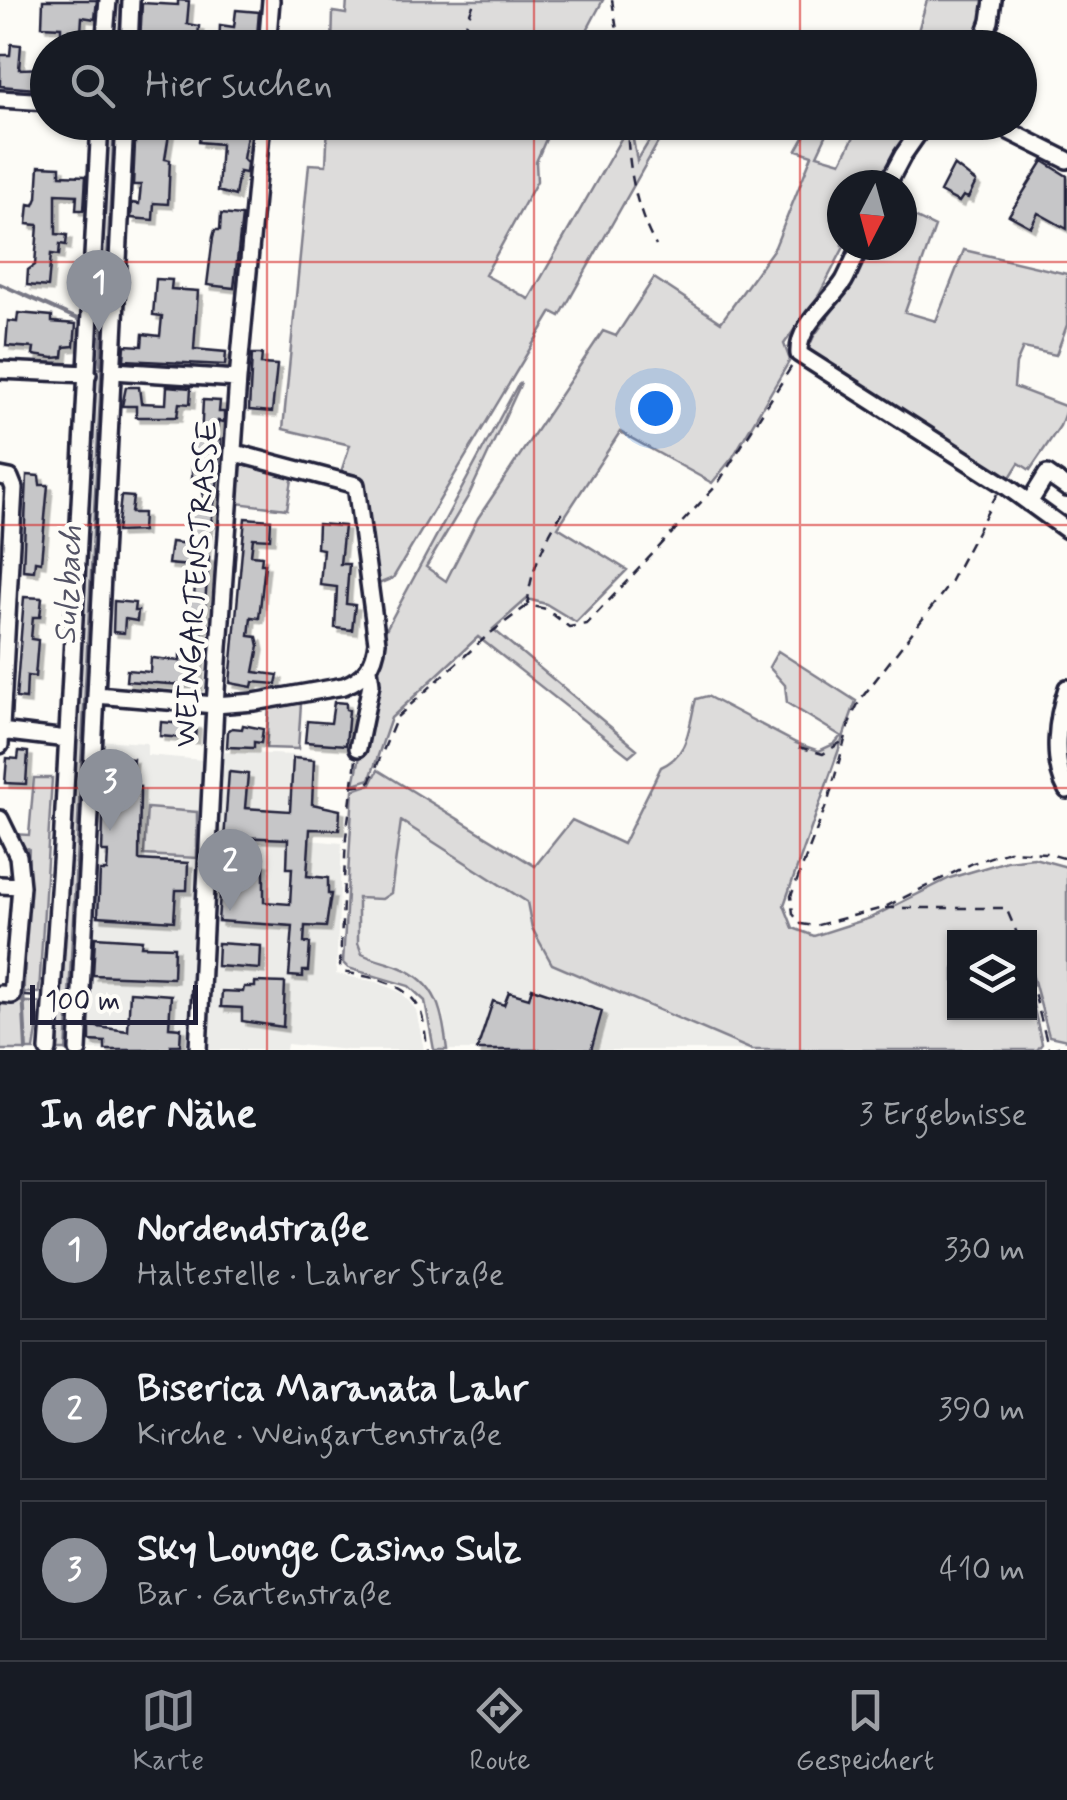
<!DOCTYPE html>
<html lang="de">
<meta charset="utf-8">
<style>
body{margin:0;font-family:Mynerve,sans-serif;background:#20242c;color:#f1f3f6}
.controls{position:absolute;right:30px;bottom:30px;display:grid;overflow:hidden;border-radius:0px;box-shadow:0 2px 8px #0004}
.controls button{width:90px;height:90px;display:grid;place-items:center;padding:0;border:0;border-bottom:2px solid #363941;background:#171b24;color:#f1f3f6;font:50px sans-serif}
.compass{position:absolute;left:827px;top:170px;width:90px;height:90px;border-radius:50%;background:#171b24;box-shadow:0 2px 8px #0004;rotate:186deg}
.scale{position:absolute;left:30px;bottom:25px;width:168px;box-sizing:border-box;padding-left:10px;border:5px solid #22223b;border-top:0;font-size:28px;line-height:35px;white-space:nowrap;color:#22223b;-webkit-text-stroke:8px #fdfcf7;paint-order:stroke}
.you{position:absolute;left:655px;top:408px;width:35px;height:35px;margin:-25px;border:8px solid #fff;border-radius:50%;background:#1a73e8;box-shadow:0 0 0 15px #1a73e833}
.badge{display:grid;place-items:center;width:65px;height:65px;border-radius:50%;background:#8c9099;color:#fff;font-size:32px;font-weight:700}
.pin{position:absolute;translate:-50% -82px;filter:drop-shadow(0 2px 5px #0008)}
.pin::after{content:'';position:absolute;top:52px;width:35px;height:30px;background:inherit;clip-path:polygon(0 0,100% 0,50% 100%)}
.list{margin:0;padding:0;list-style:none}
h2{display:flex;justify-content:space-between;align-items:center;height:130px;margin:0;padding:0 40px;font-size:42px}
h2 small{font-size:32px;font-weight:400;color:#9ea1a6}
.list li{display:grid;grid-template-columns:65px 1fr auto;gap:30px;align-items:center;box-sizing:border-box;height:140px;margin:0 20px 20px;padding:0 20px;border:2px solid #363941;border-radius:0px}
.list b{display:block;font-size:38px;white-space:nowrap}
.list p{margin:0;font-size:32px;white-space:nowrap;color:#9ea1a6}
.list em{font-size:32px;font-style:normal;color:#9ea1a6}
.icon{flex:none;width:55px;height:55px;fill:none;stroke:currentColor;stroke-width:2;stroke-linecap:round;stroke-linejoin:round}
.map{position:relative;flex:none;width:1067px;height:1050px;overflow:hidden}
.search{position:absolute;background:#171b24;box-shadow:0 2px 8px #0004;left:30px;right:30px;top:30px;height:110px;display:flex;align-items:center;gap:25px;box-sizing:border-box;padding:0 35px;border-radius:55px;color:#9ea1a6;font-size:38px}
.sheet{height:610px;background:#171b24}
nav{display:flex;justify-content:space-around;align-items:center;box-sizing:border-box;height:140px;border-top:2px solid #363941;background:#171b24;font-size:28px;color:#9ea1a6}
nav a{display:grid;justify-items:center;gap:5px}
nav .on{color:#8c9099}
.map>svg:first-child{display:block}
.built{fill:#ecece9}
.green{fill:#dddcdb;stroke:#807f8b;stroke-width:2.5}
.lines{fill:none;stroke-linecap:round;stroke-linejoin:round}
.stream{stroke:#787885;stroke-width:4}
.building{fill:#c6c6c8;stroke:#22223b;stroke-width:2.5;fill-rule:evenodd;filter:url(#shadow)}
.minor-casing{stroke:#22223b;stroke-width:22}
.path{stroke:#22223b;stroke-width:2.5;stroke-dasharray:10 8;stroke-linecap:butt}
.minor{stroke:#fdfcf7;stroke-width:15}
.grid{fill:none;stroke:#d62828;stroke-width:2.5;stroke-opacity:0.55}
.labels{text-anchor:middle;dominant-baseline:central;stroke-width:9;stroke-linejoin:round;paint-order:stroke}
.street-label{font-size:30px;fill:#22223b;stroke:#fdfcf7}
.water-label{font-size:32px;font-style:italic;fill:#545466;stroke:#fdfcf7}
</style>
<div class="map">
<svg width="1067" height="1050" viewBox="0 0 1067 1050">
<defs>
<filter id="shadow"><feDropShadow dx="4.5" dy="4.5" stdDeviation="0" flood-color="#0004"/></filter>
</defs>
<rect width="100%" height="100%" fill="#fdfcf7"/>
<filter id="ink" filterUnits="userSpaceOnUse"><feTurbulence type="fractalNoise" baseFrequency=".01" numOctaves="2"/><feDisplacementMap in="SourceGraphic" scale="20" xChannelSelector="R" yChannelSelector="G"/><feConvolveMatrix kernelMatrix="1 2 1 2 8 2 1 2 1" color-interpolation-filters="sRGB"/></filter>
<g filter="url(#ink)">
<path class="built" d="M98,740L147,743V755L203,760L204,751L314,756L309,840L342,843L336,974L377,982L402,993L416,1010L424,1050H349L287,1044L286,1050H84Z
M400,820L528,903L532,928L552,964L752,1050H448L444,1016L433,991L418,976L362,954L358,943L357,897L382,899L391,893Z"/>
<path class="green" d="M347,0H603L578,47H332L333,12L346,14Z
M927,0H989L975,47L906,48L918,31Z
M106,123H120L108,365H100L104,285L98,284Z
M328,123H553L536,162L537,181L485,275L529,299L630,123L637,161L660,123H669L560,316L552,312L393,578L376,585L360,482L340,475L350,445L283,429L309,164L326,165Z
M812,123H832L817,155L841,162L861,123H919L897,151L878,185H842V245H845L819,295L784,344L790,360L733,457L712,483L620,432L558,527L627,570L576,622L546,604L527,599L493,629L637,749L629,756L478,637L391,718L370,779L354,784L384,646L383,635L517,386L521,383L469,495L426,567L446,581L478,518L603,331L616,336L654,278L721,322L775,247L812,155L797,150Z
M902,211L935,227L905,312L936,321L964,250L1067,274V325L1056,355L1023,348L1016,364L1014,387L1067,407L1060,426L1030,470L1019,463L1009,479L810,354L809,347L814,336L852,284L871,245H902Z
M95,368L106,369L72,1050H58Z
M240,459L293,474L287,509L236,503Z
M778,651L856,701L784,905L793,928L814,936L870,918L950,878L1007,861L1034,858L1067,867V1040L1049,1036L1030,966V938H954V1012H1030V991L1042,1044L1037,1050H752L552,964L532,928L527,902L401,821L391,893L382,899L358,898V943L362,954C374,960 387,962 399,967C438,982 443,1013 447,1050H434L425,1001L409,986L348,968L343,963L353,790L371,784L378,770L535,866L572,820L623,844L661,767C690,754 688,727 696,699L707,696L796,743L819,751L834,744L841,736L787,703L785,685L769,667Z
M301,703L298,749L266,748L269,707Z
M34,778H52L39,993L17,992L13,834L29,835Z
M147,808L197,812V858L144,855Z
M0,1000L41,1003L34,1050H0Z"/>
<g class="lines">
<path class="stream" d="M119,48L122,0
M0,284L82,321
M26,1050L23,989L28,849
M67,1050L115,122"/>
</g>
<path class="building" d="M43,0H97L95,19L82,17L80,48H61V27L42,26Z
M178,0L189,1L187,24L199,26L198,37L177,35L176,48L140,43L142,3L178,5Z
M236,10L259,12L256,48L219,46L220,25L234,27Z
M11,44L21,45L19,69L48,68V90L0,86V55H10Z
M136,122H171L165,159L170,160L168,204L154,203L153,220L131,218L132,203L139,204L141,185H133Z
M221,122L249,123L243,159L247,163L246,173L239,172L235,196L218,191L221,144L199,142L200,133L220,134Z
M1043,161L1067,176V229L1038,213L1031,227L1009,215Z
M954,165L976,182L968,198L963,196L959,202L940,192Z
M39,166L60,167V175L86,176L84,210H76L77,195L56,194V234L67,235L66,245L60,244L59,255L51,254L48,287L27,285L28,270L35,265L38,225L27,224L29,204L34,205L37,198Z
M221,214L242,216L234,288L207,285L213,237L215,230H220Z
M156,279L172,280L171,289L198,291L194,349L226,352L225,365L124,360L125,345L142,346L143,334L160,336L162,316L153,315Z
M18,313L52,316V322L76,324L74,346L64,347L63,357L53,358L33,355L34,348L6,346L8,321L17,322Z
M252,354H262L261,364L277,365L272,412L249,410Z
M167,386L191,388L190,404L179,403L177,417H136V406H122L126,387H139L141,403L166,404Z
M203,400L220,401L219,412H224V422L218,421L217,440H221L217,485L211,523H208L205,556L209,557L202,638L192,637L193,621L186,620V596L194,597L196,573H189L190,566L168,564L171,542L189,544V505L202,506L204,484L192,483V462L193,439H201Z
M27,475L39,476L40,485H48L41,562L35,561L34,571L23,570Z
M121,496L133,497L131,513H143L142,531L117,532Z
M245,518L271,520L270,539L253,538L251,555L262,556L261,564H265L259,618L251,617L249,636L257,637L259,646L254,672L278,675L276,684L253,682L252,687L230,683Z
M318,524L344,526L340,564H349L346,604L355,605L352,630L335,628L337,587L320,585L323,549L317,548Z
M24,597L42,598L40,617H33L31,639L38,640L35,677L27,676L26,699L16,698Z
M114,601L135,603L134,611H138L137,621L125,619L124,633L113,632Z
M180,655L200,657L198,686L126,681L127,670L150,672L151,658L180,661Z
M334,702L346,703V709L349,710L346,745L305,742L307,721L331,723Z
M161,722L196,725L195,739L160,736Z
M243,725L263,729L261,743L254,742V748L227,747L228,731L232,728L242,729Z
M19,751L28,752L26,784L5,783L7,758L18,759Z
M105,757L133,759L130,786L140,787L139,860L188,863L187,890H176L174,921L98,916L100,871H107L108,852H102Z
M293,758L314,760L312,804L340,810L339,830L310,829L307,876L328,878V894H331L326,927L305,926L304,943H310L308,971H303V977L289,976L293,926L218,921L229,772L248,774L245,808L290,811ZM235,837L288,839L287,868H292L290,904L264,902V862L234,856Z
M95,937L142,940L141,946L174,947L173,978L93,975Z
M218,943L261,946L260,969L217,966Z
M255,982L285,983L283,1027L242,1021V1008L221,1007L222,991L243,992L244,987H255Z
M532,988L602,1011L591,1050H477L493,1001L504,1005L509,992L529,998Z
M130,992L171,995L169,1027L181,1028L180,1045H171V1050H105V1042L90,1041V1026L128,1031Z"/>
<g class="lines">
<defs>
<path id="minor" d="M104,48L108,0
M129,48L131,0
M267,48L271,0
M980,48L990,21L993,0
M0,99L48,102
M991,122L1067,160
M887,185L903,155L926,122
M861,245C855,257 850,270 844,281C830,303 797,326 799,354L1006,486L1067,530
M0,370L88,374
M113,371L238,379
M0,476L10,478L14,488L0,745
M1029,503L1047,474L1067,488
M1067,688C1057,718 1051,761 1067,790
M96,695L215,705L254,702L344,686C365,678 375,664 377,642L356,485L235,453
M0,731L67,739
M358,748L371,684L369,669
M0,819L18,856L21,886L12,995L0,994
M0,885L21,886
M48,1050L62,848L100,122
M78,1050L125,122
M198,1050L215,705L238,379L262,122"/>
</defs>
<use href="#minor" class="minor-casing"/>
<path class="path" d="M612,0L620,48
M457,48L475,0
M627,122C628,165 635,209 656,246
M997,494L948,586L860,700L851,718L829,798L791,896L793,914L801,924L814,926L883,908L973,863L1009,851L1046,853L1067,859
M528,605C528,574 547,535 564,510
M799,747L823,754L843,741
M356,760L346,837L340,966L343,972C370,977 407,982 420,1010C425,1022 425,1038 428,1050
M351,786L367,784L371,780L397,717L488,635L528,605L546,609L569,627L587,624L717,485L793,364
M885,908H1006L1019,938
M1030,977L1049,1050
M24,996L41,997
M1050,1050L1067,1044"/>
<use href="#minor" class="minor"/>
</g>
</g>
<path class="grid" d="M267,0V48M534,0V48M800,0V48M267,122V1050M534,122V1050M800,122V1050M0,262H1067M0,525H1067M0,788H1067"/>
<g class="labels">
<g class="street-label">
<text transform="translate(197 584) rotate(-86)">WEINGARTENSTRASSE</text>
</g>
<g class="water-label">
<text transform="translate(69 585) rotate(-87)">Sulzbach</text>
</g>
</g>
</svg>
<div class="controls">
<button><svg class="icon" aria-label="layers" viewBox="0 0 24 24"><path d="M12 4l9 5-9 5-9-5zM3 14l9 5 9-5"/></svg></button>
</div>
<svg class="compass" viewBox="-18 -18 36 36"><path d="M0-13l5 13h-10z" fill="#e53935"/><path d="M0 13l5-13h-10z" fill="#9ea1a6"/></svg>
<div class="scale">100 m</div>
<div class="you"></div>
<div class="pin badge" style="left:99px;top:332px">1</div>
<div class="pin badge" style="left:230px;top:911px">2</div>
<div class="pin badge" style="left:110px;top:831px">3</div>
<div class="search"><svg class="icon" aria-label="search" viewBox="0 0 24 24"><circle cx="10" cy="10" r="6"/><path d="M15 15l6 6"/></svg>Hier suchen</div>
</div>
<section class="sheet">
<h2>In der Nähe<small>3 Ergebnisse</small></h2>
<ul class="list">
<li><span class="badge">1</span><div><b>Nordendstraße</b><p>Haltestelle · Lahrer Straße</p></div><em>330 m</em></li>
<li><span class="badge">2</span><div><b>Biserica Maranata Lahr</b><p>Kirche · Weingartenstraße</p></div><em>390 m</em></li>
<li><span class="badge">3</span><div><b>Sky Lounge Casino Sulz</b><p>Bar · Gartenstraße</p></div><em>410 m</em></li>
</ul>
</section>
<nav>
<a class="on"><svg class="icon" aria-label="map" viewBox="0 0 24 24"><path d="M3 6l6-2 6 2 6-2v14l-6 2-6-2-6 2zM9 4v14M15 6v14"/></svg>Karte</a>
<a><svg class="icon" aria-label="directions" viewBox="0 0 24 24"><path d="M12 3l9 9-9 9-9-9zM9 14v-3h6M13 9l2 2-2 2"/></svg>Route</a>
<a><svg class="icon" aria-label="saved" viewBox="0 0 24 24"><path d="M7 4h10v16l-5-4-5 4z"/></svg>Gespeichert</a>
</nav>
